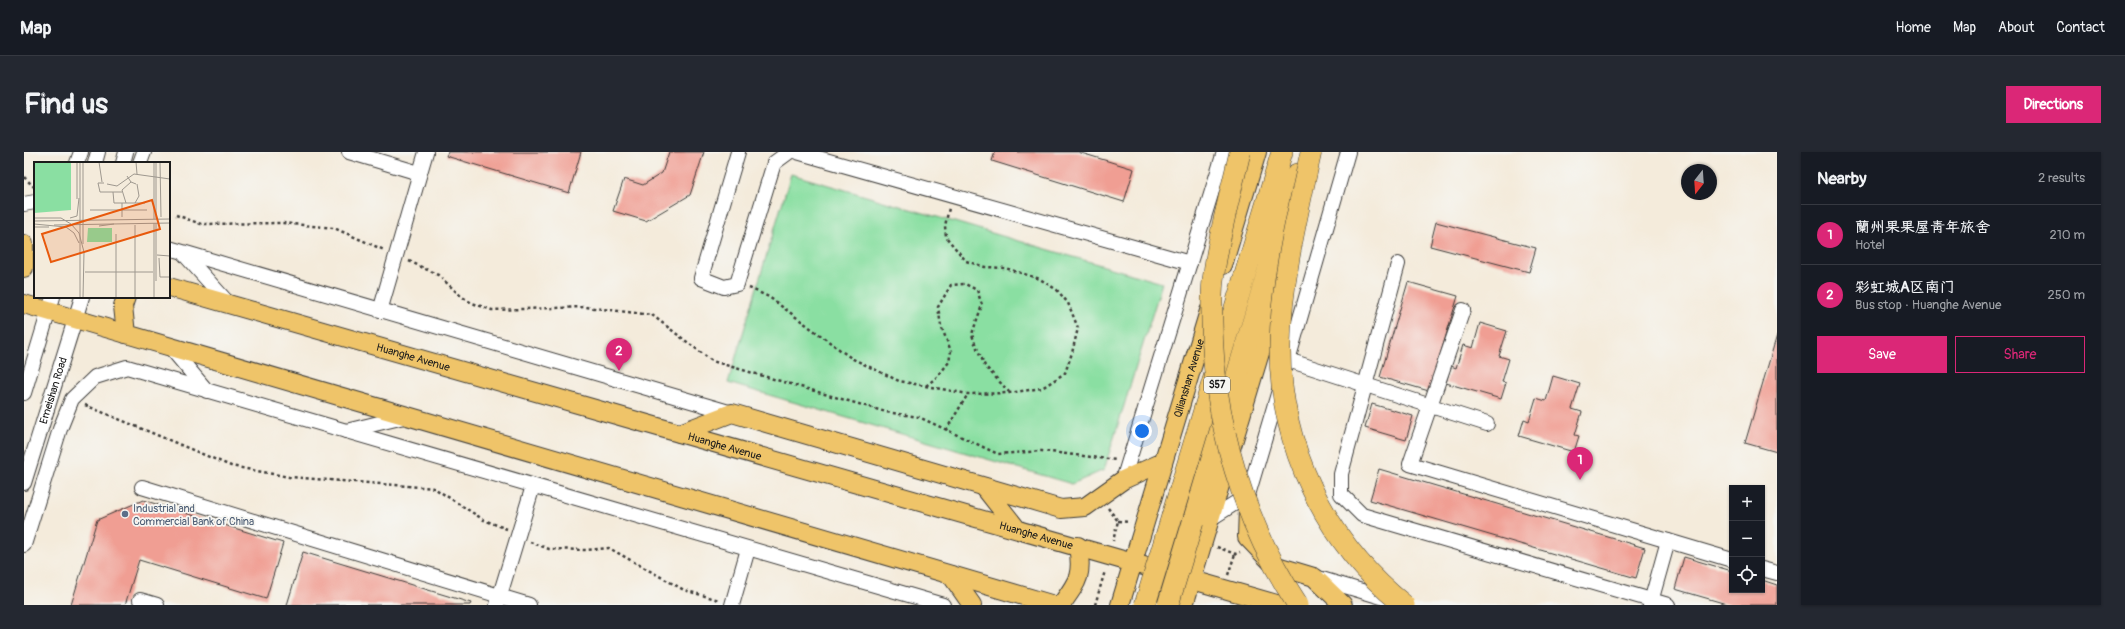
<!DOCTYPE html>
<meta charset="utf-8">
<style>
body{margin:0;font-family:Pangolin,"LXGW WenKai TC",sans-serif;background:#242831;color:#f1f3f6}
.controls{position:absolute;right:12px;bottom:12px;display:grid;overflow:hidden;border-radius:0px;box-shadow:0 1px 3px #0004}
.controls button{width:36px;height:36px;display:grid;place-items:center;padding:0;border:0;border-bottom:1px solid #363941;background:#171b24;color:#f1f3f6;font:20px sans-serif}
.compass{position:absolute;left:1657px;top:12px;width:36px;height:36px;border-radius:50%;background:#171b24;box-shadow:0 1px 3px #0004;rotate:197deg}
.you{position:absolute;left:1118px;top:279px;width:14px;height:14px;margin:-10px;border:3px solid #fff;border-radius:50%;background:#1a73e8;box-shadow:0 0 0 6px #1a73e833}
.badge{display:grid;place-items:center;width:26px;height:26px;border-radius:50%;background:#db2777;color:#fff;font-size:13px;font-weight:700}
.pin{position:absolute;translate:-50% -33px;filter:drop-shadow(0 1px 2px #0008)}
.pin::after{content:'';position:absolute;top:21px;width:14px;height:12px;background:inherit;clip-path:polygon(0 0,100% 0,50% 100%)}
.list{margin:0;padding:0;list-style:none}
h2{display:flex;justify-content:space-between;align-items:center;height:52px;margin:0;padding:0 16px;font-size:17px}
h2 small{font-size:13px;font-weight:400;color:#9ea1a6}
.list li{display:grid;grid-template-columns:26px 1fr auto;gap:12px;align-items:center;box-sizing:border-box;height:60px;padding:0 16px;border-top:1px solid #363941}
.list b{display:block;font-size:15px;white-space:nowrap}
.list p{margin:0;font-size:13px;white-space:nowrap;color:#9ea1a6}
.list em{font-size:13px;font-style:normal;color:#9ea1a6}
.actions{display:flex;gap:8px;padding:12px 16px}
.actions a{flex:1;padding:9px 0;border:1px solid #db2777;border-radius:0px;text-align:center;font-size:14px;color:#db2777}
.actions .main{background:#db2777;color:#fff}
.icon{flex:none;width:22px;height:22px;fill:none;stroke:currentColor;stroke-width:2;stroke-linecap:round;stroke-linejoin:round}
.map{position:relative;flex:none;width:1753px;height:453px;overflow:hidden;border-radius:0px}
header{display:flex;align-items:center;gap:24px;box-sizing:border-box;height:56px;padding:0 20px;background:#171b24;border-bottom:1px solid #363941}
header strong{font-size:19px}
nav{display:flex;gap:22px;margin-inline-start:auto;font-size:14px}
.intro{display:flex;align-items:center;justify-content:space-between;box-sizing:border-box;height:96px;padding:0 24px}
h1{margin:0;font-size:28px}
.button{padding:10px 18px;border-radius:0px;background:#db2777;color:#fff;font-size:14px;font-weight:700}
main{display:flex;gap:24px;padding:0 24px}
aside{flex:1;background:#171b24;border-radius:0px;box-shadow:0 1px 3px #0004}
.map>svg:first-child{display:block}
.green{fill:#8adfa2;stroke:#537e5f}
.building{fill:#f09e93}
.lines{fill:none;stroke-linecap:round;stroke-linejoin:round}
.minor-casing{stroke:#3c3b39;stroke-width:16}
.major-casing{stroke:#3c3b39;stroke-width:20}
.highway-casing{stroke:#3c3b39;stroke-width:22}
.path{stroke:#3c3b39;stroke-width:2.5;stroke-dasharray:3 3;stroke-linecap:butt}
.minor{stroke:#fff;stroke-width:14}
.major{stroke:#efc469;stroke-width:18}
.highway{stroke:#efc469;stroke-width:21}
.highway-bridge-casing{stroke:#3c3b39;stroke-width:22;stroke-linecap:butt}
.highway-bridge{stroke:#efc469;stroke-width:21}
.service-dot{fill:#5c6f8a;stroke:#f6f6f2;stroke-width:1.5}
.labels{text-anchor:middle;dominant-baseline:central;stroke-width:3.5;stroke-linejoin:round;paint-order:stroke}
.shield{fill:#f6f6f2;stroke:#5d5d5c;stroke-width:1}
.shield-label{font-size:10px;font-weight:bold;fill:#1c1c1c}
.street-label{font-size:11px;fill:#1c1c1c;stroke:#f6f6f2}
.service-label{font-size:11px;fill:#4e5e75;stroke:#f6f6f2;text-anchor:start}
.inset-road{fill:none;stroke:#9e988f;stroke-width:1}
.view{fill:#e8590c;fill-opacity:0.15;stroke:#e8590c;stroke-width:2}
.inset-edge{fill:none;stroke:#1c1c1c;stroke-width:2}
</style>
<header>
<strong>Map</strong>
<nav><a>Home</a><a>Map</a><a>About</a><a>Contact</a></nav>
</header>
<div class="intro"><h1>Find us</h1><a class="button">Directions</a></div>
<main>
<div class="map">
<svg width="1753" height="453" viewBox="0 0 1753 453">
<rect width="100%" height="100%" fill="#f6f6f2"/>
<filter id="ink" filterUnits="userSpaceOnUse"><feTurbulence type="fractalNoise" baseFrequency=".025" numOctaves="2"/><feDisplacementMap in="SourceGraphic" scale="8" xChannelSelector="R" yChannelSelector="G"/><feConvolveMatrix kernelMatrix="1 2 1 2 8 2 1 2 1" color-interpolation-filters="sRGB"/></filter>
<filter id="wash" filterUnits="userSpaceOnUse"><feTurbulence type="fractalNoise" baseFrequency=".012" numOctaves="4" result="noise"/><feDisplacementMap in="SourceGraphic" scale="16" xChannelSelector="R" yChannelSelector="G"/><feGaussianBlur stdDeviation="0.9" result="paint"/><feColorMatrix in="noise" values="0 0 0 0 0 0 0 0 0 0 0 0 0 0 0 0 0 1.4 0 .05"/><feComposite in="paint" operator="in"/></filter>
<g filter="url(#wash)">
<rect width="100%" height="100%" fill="#f4ebdb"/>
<path class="green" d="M767,22L1138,131L1080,318L1048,332L704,231Z"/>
<g id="blocks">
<path class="building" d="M424,0H557L545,41L422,4Z
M645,0H680L666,43L622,69L589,59L600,27L619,33L638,21Z
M971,0H1054L1110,17L1100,50L968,9Z
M1412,70L1512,96L1505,120L1406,94Z
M1384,130L1434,144L1405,239L1356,225Z
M1456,171L1483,179L1475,204L1485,207L1478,230L1482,231L1477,247L1422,231L1427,214L1432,216L1439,193L1449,196Z
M1753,183V300L1721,291Z
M1529,224L1556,232L1548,257L1558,260L1551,283L1555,284L1550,300L1495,284L1500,267L1505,269L1512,246L1522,249Z
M1348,252L1389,264L1382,288L1341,276Z
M1355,317L1621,396L1612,426L1346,348Z
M119,348L259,391L242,447L115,408L101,453H47L73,368Z
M279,400L447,451L446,453H263Z
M1660,405L1708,419V438H1738V428L1753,433V453H1706L1651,437Z"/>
</g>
</g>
<g filter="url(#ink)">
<use href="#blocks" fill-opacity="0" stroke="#3c3b39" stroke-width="1"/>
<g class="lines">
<defs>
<g id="minor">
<path d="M325,0L395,21"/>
<path d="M714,0L677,126L700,135L713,132L750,11L765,0"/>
<path d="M773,0L1166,111"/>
<path d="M53,11L57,0"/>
<path d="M71,11L74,0"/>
<path d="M99,11L102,0"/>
<path d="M116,11L120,0"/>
<path d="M0,52L11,50"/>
<path d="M145,96L708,261"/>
<path d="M160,102L205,152"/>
<path d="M1374,112L1317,322V342L1338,363L1644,453"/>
<path d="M1439,158L1386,312L1708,408"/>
<path d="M356,159L402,0"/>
<path d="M146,195L183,239"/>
<path d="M1264,208L1463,272"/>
<path d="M1262,215L1324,0"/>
<path d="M0,241L29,145"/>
<path d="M322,279L384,264"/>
<path d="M1099,328L1200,0"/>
<path id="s1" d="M0,331L58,145"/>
<path d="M118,335L505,453"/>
<path d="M1186,367L1224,343L1256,235"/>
<path d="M0,393L36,277L48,247L71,225L103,215L919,453"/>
<path d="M1738,417L1753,421"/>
<path d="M1291,425L1371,449"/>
<path d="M116,448L133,453"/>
<path d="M473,453L509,334"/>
<path d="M708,453L724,397"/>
<path d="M1626,453L1644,389"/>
</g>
<g id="major">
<path d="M1199,113L1233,0"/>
<path d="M0,116V92"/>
<path id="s2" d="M145,135L1256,453"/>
<path d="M0,152L1030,453"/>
<path d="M102,182L99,154L102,145"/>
<path d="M656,281L708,261L1037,357L1061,355L1099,328L1139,310"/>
<path d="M960,335L993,377"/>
<path d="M1224,356L1223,385L1250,413L1290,425L1319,453"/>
<path d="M927,423L948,453"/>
<path d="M1037,453C1054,429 1059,424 1054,394"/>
<path id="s3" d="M1096,453L1185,159"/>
<path d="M1160,453L1254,141"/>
</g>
<path id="highway" d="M1148,364L1258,0
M1169,370L1273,22"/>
</defs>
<use href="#minor" class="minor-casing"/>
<use href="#major" class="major-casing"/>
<use href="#highway" class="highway-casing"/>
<path class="path" d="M0,25L11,36
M152,63L177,72L258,71L310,76L360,98
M385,109L414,123L438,145L448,151L468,158L562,155L628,163L688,209L862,260L895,265L974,302L1018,299L1092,308
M725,136L745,145L827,206L875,229L944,242L985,241L1018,236L1041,221L1048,201L1054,176L1044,151L1033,138L1016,127L981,116L961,115L942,109L922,85L921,74L925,56
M902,234L914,224L925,210L927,199L917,174L914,155L927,133L941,132L953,138L958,153L948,182L950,189L961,214L985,240
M61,253L207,314L265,325L410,336L460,368L483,377
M922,278L944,242
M1084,356L1094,369L1089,389
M1094,369L1106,370
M506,390L525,397L562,398L585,396L660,438L695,448
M1193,395L1211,402L1216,400
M1204,423L1211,402
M1071,453L1081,419"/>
<use href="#minor" class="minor"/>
<use href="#major" class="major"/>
<use href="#highway" class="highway"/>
<defs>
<path id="highway-bridge" d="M1216,0C1207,40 1195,81 1190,121C1187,137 1188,154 1188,170C1189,269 1219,370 1274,453
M1287,0C1273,64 1257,129 1256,194C1255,294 1302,391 1380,453
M1121,453L1148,364
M1144,453L1169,370"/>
</defs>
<use href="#highway-bridge" class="highway-bridge-casing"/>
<use href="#highway-bridge" class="highway-bridge"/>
</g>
</g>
<circle class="service-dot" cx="101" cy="362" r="4"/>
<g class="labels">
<rect class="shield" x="1180" y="225" width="26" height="16" rx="3"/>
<g class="shield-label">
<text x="1193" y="233">S57</text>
</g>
<g class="street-label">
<text stroke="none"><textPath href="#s2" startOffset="254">Huanghe Avenue</textPath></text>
<text stroke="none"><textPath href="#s3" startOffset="237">Qilianshan Avenue</textPath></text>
<text stroke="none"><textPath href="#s1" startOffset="97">Emeishan Road</textPath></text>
<text stroke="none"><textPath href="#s2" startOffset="578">Huanghe Avenue</textPath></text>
<text stroke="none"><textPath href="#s2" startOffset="902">Huanghe Avenue</textPath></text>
</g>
<g class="service-label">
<text x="109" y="356">Industrial and<tspan x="109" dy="13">Commercial Bank of China</tspan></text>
</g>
</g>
<g transform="translate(10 10)">
<rect width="136" height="136" fill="#f4ebdb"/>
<path d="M0,0H37V48L0,51ZM54,66H78V80H53Z" fill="#8adfa2"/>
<path class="inset-road" d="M43,0V37M46,0V136M49,0V82M65,0L68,20M102,0L103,12M126,0L127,55M93,14L97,20L102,22M70,21H64L66,30H88M73,22L83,24L100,12L136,17M79,30L80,41H111M88,41V55M92,41L88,28L97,20M101,41L105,34L103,22M56,48H113M0,56H27L37,62L45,71L50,90L49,136M36,56L43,54L45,36M120,57V0M122,57V0M0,59L136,57M120,61V136M0,62L32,65L40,71L45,81M20,63L136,61M101,63V136M65,64L80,62M0,65H15M82,72V136M123,93L136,94M125,96L126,115H136M51,110H119M122,119V61"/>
<path class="view" d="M118,38L126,67L17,100L8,72Z"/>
<rect width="136" height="136" class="inset-edge"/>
</g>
</svg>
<div class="controls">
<button>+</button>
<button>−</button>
<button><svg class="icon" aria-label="locate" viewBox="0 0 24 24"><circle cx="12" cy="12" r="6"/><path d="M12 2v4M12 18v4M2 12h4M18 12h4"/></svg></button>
</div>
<svg class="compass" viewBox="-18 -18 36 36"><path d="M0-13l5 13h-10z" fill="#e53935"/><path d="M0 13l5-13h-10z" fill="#9ea1a6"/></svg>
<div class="you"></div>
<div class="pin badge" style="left:1556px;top:328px">1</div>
<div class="pin badge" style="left:595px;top:219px">2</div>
</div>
<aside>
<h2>Nearby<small>2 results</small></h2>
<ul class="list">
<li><span class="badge">1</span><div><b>蘭州果果屋青年旅舍</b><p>Hotel</p></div><em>210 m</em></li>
<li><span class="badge">2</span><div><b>彩虹城A区南门</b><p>Bus stop · Huanghe Avenue</p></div><em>250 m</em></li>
</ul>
<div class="actions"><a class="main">Save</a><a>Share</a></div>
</aside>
</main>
